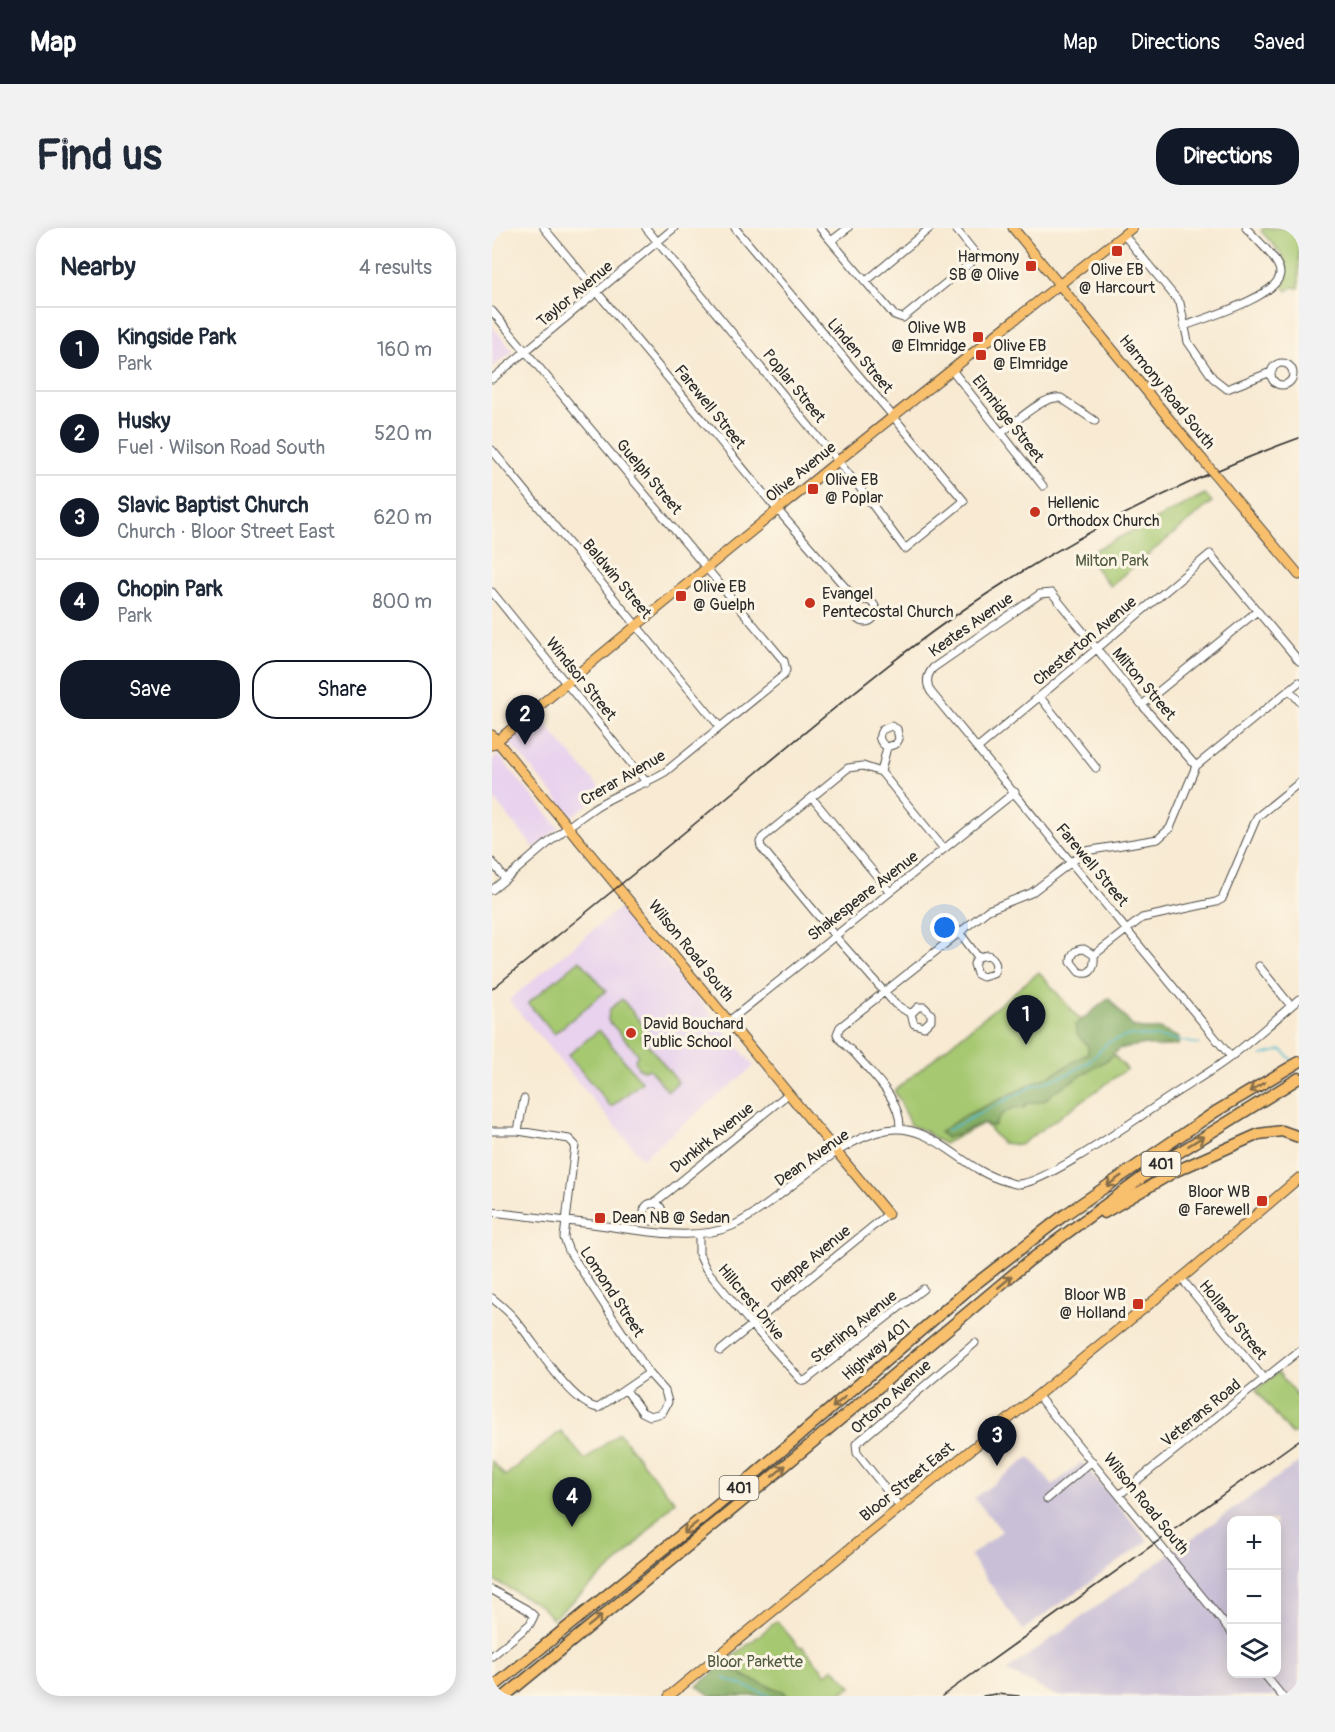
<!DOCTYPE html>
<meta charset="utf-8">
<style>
body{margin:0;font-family:Pangolin,sans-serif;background:#f2f2f3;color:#1f2937}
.controls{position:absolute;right:18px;bottom:18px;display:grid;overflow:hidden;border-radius:12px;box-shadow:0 3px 15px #0003}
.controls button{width:54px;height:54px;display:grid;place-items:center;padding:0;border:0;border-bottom:2px solid #e0e1e3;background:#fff;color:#1f2937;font:30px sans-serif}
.you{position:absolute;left:453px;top:700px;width:21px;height:21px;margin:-15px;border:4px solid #fff;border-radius:50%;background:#1a73e8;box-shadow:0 0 0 9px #1a73e833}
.badge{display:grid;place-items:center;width:39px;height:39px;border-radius:50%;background:#111827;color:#fff;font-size:20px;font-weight:700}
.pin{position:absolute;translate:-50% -50px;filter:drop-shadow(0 2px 3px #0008)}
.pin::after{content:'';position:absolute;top:32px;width:21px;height:18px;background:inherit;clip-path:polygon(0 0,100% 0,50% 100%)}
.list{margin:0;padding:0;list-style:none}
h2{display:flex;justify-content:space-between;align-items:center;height:78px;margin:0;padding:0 24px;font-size:26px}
h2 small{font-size:20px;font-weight:400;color:#747a83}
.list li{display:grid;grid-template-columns:39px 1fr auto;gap:18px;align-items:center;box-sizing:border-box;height:84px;padding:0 24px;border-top:2px solid #e0e1e3}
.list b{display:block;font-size:22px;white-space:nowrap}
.list p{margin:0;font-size:20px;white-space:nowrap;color:#747a83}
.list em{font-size:20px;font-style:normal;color:#747a83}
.actions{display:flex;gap:12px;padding:18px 24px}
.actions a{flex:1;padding:14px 0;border:2px solid #111827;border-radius:24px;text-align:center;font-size:21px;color:#111827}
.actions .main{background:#111827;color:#fff}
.icon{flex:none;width:33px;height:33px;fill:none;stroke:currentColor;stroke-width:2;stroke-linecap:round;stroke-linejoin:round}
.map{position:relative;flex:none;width:807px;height:1468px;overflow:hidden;border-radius:24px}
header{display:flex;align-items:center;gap:36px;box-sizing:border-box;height:84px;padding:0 30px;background:#111827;color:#fff}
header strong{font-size:28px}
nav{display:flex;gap:33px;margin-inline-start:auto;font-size:21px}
.intro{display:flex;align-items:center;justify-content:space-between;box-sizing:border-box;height:144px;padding:0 36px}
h1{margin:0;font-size:42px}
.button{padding:15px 27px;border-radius:24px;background:#111827;color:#fff;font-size:21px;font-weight:700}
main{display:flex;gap:36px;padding:0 36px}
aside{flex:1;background:#fff;border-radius:24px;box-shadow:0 3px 15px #0003}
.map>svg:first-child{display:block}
.built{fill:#e8d2ee}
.industrial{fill:#c9bfd7;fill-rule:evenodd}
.green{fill:#a6c871;stroke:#687a4e;stroke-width:1.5}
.forest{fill:#84ac63;stroke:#586c47;stroke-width:1.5}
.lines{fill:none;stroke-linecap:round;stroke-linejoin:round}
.stream{stroke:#54bdd1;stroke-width:1.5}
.minor-casing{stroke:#4a4844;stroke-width:9}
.major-casing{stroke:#4a4844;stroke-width:11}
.highway-casing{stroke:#4a4844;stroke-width:13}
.minor{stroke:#fff;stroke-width:7}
.major{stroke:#f8bf6c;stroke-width:9}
.highway{stroke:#f8bf6c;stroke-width:10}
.rail{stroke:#2b2b2b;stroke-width:1.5}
.major-bridge-casing{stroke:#4a4844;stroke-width:11;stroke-linecap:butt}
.major-bridge{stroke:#f8bf6c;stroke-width:9}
.oneway{stroke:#876e48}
.poi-dot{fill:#c8321e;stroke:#fcf5e5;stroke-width:2}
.labels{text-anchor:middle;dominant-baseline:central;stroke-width:6;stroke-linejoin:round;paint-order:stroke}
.shield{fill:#fcf5e5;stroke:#6a6863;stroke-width:1.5}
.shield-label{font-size:15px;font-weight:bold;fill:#2b2b2b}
.poi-label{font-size:16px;fill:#2b2b2b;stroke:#fcf5e5;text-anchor:start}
.street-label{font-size:16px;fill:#2b2b2b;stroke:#fcf5e5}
.park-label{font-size:16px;fill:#505a40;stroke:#fcf5e5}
</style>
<header>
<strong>Map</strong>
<nav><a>Map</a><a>Directions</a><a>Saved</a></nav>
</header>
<div class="intro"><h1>Find us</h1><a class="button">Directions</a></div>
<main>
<aside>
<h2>Nearby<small>4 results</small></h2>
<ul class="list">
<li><span class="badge">1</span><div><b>Kingside Park</b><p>Park</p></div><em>160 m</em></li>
<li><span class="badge">2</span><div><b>Husky</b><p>Fuel · Wilson Road South</p></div><em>520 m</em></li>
<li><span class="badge">3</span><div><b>Slavic Baptist Church</b><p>Church · Bloor Street East</p></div><em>620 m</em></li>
<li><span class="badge">4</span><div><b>Chopin Park</b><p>Park</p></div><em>800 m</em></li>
</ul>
<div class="actions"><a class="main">Save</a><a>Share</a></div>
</aside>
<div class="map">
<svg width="807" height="1468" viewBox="0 0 807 1468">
<rect width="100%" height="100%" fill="#fcf5e5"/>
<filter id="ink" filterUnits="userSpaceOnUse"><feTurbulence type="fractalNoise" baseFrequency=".0167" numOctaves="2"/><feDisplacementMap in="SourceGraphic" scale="12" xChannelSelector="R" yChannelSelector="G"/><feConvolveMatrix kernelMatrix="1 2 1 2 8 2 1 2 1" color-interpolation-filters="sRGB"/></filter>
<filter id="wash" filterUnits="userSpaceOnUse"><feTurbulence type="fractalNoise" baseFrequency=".008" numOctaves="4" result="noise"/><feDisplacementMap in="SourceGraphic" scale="24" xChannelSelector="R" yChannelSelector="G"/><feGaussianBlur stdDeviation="1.35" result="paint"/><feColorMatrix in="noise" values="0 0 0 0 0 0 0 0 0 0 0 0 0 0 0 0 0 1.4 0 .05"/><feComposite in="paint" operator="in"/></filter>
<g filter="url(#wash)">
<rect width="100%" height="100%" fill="#f8ead3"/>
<path class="built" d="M0,98L21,123L0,140Z
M49,491L112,565L80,588L17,514Z
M6,527L67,600L42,620L0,569V532Z
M129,679L262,838L150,930L17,772Z"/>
<path class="industrial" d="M538,1229L561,1257L590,1234L656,1313L531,1402L478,1328L510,1303L482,1270Z
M807,1234V1468H565L514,1443ZM740,1292H784V1446H740Z"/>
<path class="green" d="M772,0H807V60L801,59L795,63L791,58C803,34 784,20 769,3Z
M713,266L720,274L618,358L593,327Z
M88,732L114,763L62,806L36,775Z
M547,744L589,793L635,841L528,917L510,915L492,895L452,916L433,903L418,897L407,871L402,863Z
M130,771L155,802L149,808L186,854L176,863L157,841L151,842L146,840L143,832L146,826L116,792L117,782Z
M107,802L150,854L119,879L76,827Z
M786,1144L807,1170V1202L800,1207L764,1162Z
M69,1203L93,1232L127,1205L175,1265L183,1273L135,1326L60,1391L49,1378L0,1351V1233L13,1248Z
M285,1393L307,1419L310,1418L334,1446L342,1440L360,1459L342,1468H294L292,1464L258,1451L232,1436Z"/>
<path class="forest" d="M617,770L640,798L650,801H667L687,810L686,817L665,819L653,816L627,821L617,831L563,863L552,873L533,876V880H520L509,887L502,898H495L492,895L454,910L448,904L470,889L563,845L596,825V818L585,806L583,797Z
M232,1436L258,1451L293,1464L294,1468H219L205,1458Z"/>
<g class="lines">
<path class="stream" d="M770,827L790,822L800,832
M454,903L539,859L578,845L598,833L616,814L638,807L664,809L707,816
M232,1450L278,1468"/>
</g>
</g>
<g filter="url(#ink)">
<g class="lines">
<defs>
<path id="minor" d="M52,0L277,272L366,374
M154,0L368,260L413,321L472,273L243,0
M328,0L402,87L411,90L482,32L483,25L463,0
M632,7L688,75L696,114L721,150L735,161L779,144
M339,13L356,0
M373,54L438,0
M0,83L292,433L294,442L292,447L173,544C150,558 124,565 102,580C66,604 34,635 0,662
M692,98C711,91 788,68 788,45C788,32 763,10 754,0
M779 146a11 11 0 1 1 22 0a11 11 0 1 1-22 0Z
M460,142L551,258
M0,151L182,0
M509,205C523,195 551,167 569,170L603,193
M0,222L228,499
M0,364L155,555
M362 383a11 11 0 1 1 22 0a11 11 0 1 1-22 0Z
M798,462L807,473
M548,469L604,540
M650,477L764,384
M486,520L718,326L807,433
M704,538L650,477L560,365L548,366L441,440C434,448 434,456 439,464L739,829
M389,544L395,519C388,515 385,509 390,502L399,498L405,501L407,511L404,516L395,519
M320,570L398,664
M0,634L13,651
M467,704L486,729L482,736L485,746L491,749L501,746C506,738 504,731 496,727L486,729
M602,727C603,738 600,749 587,744L579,734C579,726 583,721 592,721L602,727L650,690L724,674L730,671L765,589L807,555
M767,738L799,778
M419,786L426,779H432L439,786V792L432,799L422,796L419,786L403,776L343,708L269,619L268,614L270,610L356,540L371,538L389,544L452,621
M237,793L523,564
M408,900C409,872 382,848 364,827C358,820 348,815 345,806L348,799L496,682L539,665L594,623L666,611L678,600L704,538L807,454
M0,903H26L77,911L83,917L72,1010L77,1023L157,1145L173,1163L176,1174L170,1185L158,1188L150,1184L134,1162
M26,903L32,871
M152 984a9 9 0 1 1 18 0a9 9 0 1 1-18 0Z
M161,976L296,866
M0,984C33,988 67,992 100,996C140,1001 202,1015 240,998C291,974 341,912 394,902C440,893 471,943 513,953C517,954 522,957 526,956C554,956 648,888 676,870C697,856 721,843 741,827C764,809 785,790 807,771
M207,1006V1026L214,1041L260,1097L309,1152L313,1153L431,1061
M689,1050L772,1151
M0,1070C7,1076 15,1082 21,1089C42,1112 77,1175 106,1180L157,1145
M228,1123L396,986
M545,1167L740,1405
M627,1267L807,1123
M555,1271L600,1233
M408,1279L365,1225L364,1216L483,1115
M0,1362L34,1381L42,1388L38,1396L0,1428
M772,1446L790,1468"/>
<path id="major" d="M521,0L710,231
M735,261L807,347
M0,507L396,986
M0,517C211,342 423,168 640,0
M177,1468L698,1043L807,950"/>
<path id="highway" d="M612,985L684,943L767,906L790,903L807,909
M0,1460L242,1264L477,1061L571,988L669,921L723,884L807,834
M13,1468L246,1277L537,1033L670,935L807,850"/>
</defs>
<use href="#minor" class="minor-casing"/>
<use href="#major" class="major-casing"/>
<use href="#highway" class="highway-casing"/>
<use href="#minor" class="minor"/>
<use href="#major" class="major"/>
<use href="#highway" class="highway"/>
<path class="rail" d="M0,761C88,689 177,618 264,545C345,478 426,409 515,353C607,295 705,247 807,210
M450,1468L807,1212
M491,1468L504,1466L527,1468"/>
<defs>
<path id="major-bridge" d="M710,231L735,261"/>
</defs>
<use href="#major-bridge" class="major-bridge-casing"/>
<use href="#major-bridge" class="major-bridge"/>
</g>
<defs><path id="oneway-shaft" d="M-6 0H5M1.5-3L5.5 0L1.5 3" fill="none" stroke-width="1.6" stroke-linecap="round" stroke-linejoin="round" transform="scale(1.5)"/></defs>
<g class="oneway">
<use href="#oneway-shaft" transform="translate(765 859) rotate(149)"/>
<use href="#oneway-shaft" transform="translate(704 913) rotate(-32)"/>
<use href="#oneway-shaft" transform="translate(622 953) rotate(145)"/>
<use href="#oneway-shaft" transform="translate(513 1054) rotate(-40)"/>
<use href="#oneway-shaft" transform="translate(347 1174) rotate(139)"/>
<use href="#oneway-shaft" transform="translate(287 1243) rotate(-40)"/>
<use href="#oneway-shaft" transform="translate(198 1300) rotate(141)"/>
<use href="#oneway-shaft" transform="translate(103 1393) rotate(-39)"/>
</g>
</g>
<g class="poi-dot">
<rect x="619" y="17" width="12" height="12" rx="3"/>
<rect x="533" y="32" width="12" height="12" rx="3"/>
<rect x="480" y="103" width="12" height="12" rx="3"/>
<rect x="483" y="121" width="12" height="12" rx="3"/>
<rect x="315" y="255" width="12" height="12" rx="3"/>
<circle cx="543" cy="284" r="6"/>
<rect x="183" y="362" width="12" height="12" rx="3"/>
<circle cx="318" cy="375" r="6"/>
<circle cx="139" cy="805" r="6"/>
<rect x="764" y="967" width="12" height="12" rx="3"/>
<rect x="102" y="984" width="12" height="12" rx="3"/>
<rect x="640" y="1070" width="12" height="12" rx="3"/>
</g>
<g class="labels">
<g class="shield">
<rect x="649.5" y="924" width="39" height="24" rx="4.5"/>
<rect x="227.5" y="1248" width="39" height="24" rx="4.5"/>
</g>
<g class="shield-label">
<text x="669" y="936">401</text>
<text x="247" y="1260">401</text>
</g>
<g class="poi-label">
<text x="527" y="29" text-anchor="end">Harmony<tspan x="527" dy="18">SB @ Olive</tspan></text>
<text x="625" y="42" text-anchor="middle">Olive EB<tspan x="625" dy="18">@ Harcourt</tspan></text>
<text x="474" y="100" text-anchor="end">Olive WB<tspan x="474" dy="18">@ Elmridge</tspan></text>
<text x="501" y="118">Olive EB<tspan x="501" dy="18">@ Elmridge</tspan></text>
<text x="333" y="252">Olive EB<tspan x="333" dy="18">@ Poplar</tspan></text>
<text x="555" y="275">Hellenic<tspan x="555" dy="18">Orthodox Church</tspan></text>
<text x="201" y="359">Olive EB<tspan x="201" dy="18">@ Guelph</tspan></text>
<text x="330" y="366">Evangel<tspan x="330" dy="18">Pentecostal Church</tspan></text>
<text x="151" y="796">David Bouchard<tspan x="151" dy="18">Public School</tspan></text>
<text x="758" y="964" text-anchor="end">Bloor WB<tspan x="758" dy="18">@ Farewell</tspan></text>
<text x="120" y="990">Dean NB @ Sedan</text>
<text x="634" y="1067" text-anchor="end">Bloor WB<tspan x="634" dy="18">@ Holland</tspan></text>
</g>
<g class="street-label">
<text transform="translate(83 66) rotate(-40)">Taylor Avenue</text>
<text transform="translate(368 128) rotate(50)">Linden Street</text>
<text transform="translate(302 158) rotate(51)">Poplar Street</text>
<text transform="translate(675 164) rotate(51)">Harmony Road South</text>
<text transform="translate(218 179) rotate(51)">Farewell Street</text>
<text transform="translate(516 191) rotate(52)">Elmridge Street</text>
<text transform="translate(309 244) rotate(-39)">Olive Avenue</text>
<text transform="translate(157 249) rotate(50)">Guelph Street</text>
<text transform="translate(125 351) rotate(50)">Baldwin Street</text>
<text transform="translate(479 397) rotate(-35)">Keates Avenue</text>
<text transform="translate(593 413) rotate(-40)">Chesterton Avenue</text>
<text transform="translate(89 451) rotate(51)">Windsor Street</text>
<text transform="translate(652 456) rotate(50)">Milton Street</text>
<text transform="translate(131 550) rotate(-30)">Crerar Avenue</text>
<text transform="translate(600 637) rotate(50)">Farewell Street</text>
<text transform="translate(371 668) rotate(-38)">Shakespeare Avenue</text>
<text transform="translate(199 723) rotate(51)">Wilson Road South</text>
<text transform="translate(220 910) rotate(-39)">Dunkirk Avenue</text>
<text transform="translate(320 930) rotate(-35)">Dean Avenue</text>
<text transform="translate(319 1031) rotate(-39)">Dieppe Avenue</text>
<text transform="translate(120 1064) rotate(57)">Lomond Street</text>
<text transform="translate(259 1074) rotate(50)">Hillcrest Drive</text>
<text transform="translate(741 1092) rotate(51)">Holland Street</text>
<text transform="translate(362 1099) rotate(-39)">Sterling Avenue</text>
<text transform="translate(384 1122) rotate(-41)">Highway 401</text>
<text transform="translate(399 1169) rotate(-42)">Ortono Avenue</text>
<text transform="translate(709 1185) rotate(-39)">Veterans Road</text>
<text transform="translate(415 1254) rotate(-39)">Bloor Street East</text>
<text transform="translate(654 1276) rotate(51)">Wilson Road South</text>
</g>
<g class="park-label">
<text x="620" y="333">Milton Park</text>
<text x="263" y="1434">Bloor Parkette</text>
</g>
</g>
</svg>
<div class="controls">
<button>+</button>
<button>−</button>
<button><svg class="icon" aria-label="layers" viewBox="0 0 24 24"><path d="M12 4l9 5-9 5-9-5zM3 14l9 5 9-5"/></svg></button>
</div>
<div class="you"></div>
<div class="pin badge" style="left:534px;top:817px">1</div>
<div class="pin badge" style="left:33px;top:517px">2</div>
<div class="pin badge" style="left:505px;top:1238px">3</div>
<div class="pin badge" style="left:80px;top:1299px">4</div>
</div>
</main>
